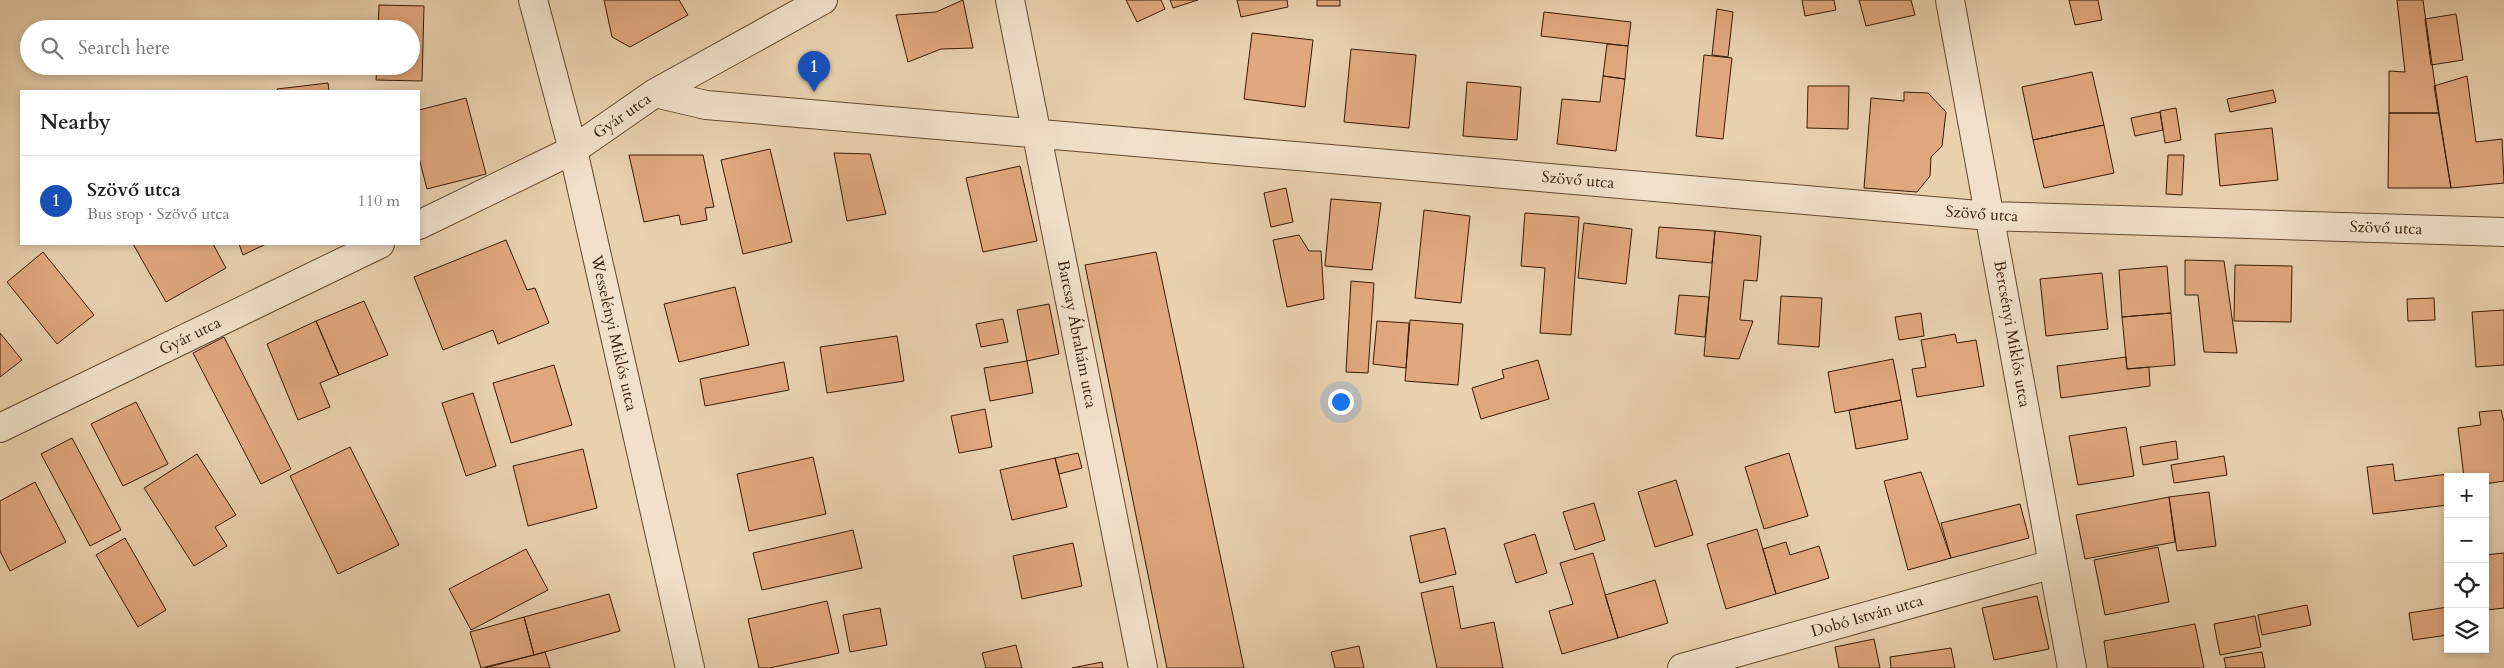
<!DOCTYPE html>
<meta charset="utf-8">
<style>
body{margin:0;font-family:Cardo,serif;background:#f6f6f6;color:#222}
.controls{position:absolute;right:15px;bottom:15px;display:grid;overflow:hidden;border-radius:0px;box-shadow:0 2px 8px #0003}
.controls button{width:45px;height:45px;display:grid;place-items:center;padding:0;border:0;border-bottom:1px solid #e0e0e0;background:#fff;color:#222;font:25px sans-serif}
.you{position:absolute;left:1340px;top:401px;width:18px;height:18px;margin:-12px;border:4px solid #fff;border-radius:50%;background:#1a73e8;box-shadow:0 0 0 8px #1a73e833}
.badge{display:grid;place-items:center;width:32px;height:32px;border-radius:50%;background:#2563eb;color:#fff;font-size:16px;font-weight:700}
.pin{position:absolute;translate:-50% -41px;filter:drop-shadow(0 1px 2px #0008)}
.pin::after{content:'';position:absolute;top:26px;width:18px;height:15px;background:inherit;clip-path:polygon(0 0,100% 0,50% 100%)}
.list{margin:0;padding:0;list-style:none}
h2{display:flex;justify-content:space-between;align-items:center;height:65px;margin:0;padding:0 20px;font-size:21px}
h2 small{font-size:16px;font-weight:400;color:#767676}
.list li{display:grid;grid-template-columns:32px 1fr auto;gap:15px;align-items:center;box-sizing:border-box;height:90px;padding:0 20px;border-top:1px solid #e0e0e0}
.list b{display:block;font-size:19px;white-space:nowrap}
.list p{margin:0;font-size:16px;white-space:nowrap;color:#767676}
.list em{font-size:16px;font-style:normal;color:#767676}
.icon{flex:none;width:28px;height:28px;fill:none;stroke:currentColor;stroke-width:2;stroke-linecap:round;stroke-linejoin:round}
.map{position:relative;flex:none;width:2504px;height:668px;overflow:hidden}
.search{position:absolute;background:#fff;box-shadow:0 2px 8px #0003;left:20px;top:20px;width:400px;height:55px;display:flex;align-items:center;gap:12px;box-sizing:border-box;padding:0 18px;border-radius:28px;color:#767676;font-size:19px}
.panel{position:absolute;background:#fff;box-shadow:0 2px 8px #0003;left:20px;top:90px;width:400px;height:155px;border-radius:0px}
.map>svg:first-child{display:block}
.building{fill:#e1a77e;stroke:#381a05}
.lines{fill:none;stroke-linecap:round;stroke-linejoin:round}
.minor-casing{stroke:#64482f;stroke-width:30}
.minor{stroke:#f1e1ca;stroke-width:28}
.labels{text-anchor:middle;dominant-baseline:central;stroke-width:5;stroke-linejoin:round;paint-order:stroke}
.street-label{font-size:16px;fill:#381a05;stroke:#f1e1ca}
</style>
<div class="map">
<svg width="2504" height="668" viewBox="0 0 2504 668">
<rect width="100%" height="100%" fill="#e9d1ae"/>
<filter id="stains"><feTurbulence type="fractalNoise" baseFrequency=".004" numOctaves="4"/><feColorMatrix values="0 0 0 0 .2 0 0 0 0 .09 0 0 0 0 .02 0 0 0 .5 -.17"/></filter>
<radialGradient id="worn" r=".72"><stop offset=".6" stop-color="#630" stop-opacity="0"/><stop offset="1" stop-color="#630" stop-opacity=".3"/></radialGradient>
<path class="building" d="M604,0H679L688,15L630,47L612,37Z
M963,0L973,48L941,49L908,62L896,15L936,12Z
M1126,0H1161L1165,9L1137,22Z
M1170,0H1198L1173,8Z
M1237,0H1287L1288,7L1241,17Z
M1317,0H1340V6H1317Z
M1802,0H1834L1836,10L1805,16Z
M1859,0H1911L1915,15L1866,26Z
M2069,0H2098L2102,20L2075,25Z
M2397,0H2423L2439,113H2389V71L2405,72Z
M379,5L424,6L422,81L376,80L377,66H411V29H378Z
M1717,9L1733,12L1728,57L1712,55Z
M1544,12L1631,22L1628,46L1541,36Z
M2456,14L2463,60L2431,65L2425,19Z
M1252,33L1313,40L1305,107L1244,99Z
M1607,44L1628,46L1625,79L1603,76Z
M1351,49L1416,55L1409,128L1344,122Z
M1704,55L1732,58L1723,139L1696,136Z
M2092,72L2104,125L2033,140L2022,87Z
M1603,76L1625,79L1616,151L1557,144L1562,99L1600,102Z
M2467,76L2476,142L2502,139L2504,183L2451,188L2434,86Z
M1467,82L1521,87L1517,140L1463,136Z
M328,83L329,91H278L277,89Z
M1808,86H1849L1848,129L1807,128Z
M2273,90L2276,102L2230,112L2227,99Z
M1904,92L1928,93L1946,112L1942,146L1931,157L1930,176L1917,192L1864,188L1871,98L1904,101Z
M466,98L486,174L427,189L419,158V110Z
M2176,108L2181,140L2165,143L2160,111Z
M2160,112L2163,130L2135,136L2131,118Z
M2389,113H2439L2451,188H2388Z
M2104,125L2114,173L2044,188L2033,140Z
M2272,128L2278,180L2220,186L2215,134Z
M770,149L792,242L743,254L721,160Z
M834,153L870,154L886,214L847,221Z
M629,155H703L714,207L705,208L707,220L681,225L679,215L644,222Z
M2168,155H2184L2182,195L2166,194Z
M1020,166L1037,241L983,252L966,178Z
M1286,188L1293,222L1271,227L1264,193Z
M1331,199L1381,203L1372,270L1325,266Z
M1424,210L1470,216L1461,303L1415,298Z
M1525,213L1579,217L1571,335L1540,333L1545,268L1521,266Z
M1584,223L1632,229L1626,284L1578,278Z
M1659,227L1715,231L1712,263L1656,258Z
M1715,231L1761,236L1757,281L1744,280L1740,320L1753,321L1739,359L1704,356Z
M1299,235L1309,251H1321L1324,299L1287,307L1273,240Z
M506,240L527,290L535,288L549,323L498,344L493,330L443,350L414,277Z
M133,244H213L226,268L166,302Z
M239,244H266L243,255Z
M43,252L94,315L57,344L7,282Z
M1156,252L1244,668H1167L1085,265Z
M2185,260L2224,261L2237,353L2204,352L2198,295H2185Z
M2235,265L2292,266L2291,322L2234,321Z
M2167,266L2171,313L2122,317L2119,270Z
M2102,273L2108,329L2046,336L2040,279Z
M1351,281L1374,283L1368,373L1346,372Z
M735,287L749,345L679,362L664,304Z
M1679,295L1709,297L1705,337L1675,334Z
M1781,296L1822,298L1819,347L1778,344Z
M2434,298L2435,320L2408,321L2407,299Z
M364,301L388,355L339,375L316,321Z
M1049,304L1059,354L1027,361L1017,310Z
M2504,310V365L2476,367L2472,312Z
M1921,313L1924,336L1899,340L1895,317Z
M2171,313L2175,365L2127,369L2122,317Z
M1003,319L1008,342L981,347L976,324Z
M1410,320L1463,324L1458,385L1405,381Z
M316,321L339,375L320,383L330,407L298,420L267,344Z
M1377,321L1409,323L1406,368L1373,364Z
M0,333L22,360L0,377Z
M1955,334L1957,343L1976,340L1984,386L1917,397L1912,369L1926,367L1921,340Z
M897,336L904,381L827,393L820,347Z
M224,337L291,469L261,484L193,353Z
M2126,357L2127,369L2149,367L2150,386L2061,398L2057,366Z
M1893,359L1901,400L1835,413L1828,372Z
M1538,360L1549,399L1481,419L1472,388L1504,378L1502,370Z
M1027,361L1033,393L990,401L984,368Z
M784,362L789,390L705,406L700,379Z
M554,365L572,425L511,443L493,383Z
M473,393L496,466L466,476L442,403Z
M1901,400L1908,439L1856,449L1849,410Z
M136,402L168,464L123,486L91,424Z
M985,409L992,447L959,453L951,416Z
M2501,410L2504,422V481L2485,484V477H2464L2458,428L2481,425L2479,412Z
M2126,427L2134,476L2078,485L2069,436Z
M72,438L121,530L90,546L41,454Z
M2176,441L2178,459L2143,465L2140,447Z
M350,447L399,545L338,574L290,476Z
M583,449L597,508L528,526L513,466Z
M1078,453L1082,468L1059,474L1055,458Z
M1789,453L1808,516L1764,529L1745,467Z
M197,454L236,515L215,527L227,546L194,566L144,488Z
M2224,456L2227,475L2174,483L2171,465Z
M813,457L826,514L749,531L737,474Z
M1055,458L1067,507L1012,520L1000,470Z
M2393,464L2395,481L2448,474V505L2373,514L2367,467Z
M1921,472L1951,558L1908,570L1884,481Z
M1676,480L1693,535L1655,547L1638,492Z
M35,482L66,542L10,571L0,551V501Z
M2209,492L2216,546L2177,551L2169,497Z
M2169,497L2175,542L2085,559L2076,515Z
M1594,503L1605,540L1575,550L1563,512Z
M2020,504L2029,538L1951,558L1941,523Z
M1445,528L1456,574L1420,583L1410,536Z
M1757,529L1776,594L1726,609L1707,544Z
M853,530L862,568L762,590L753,553Z
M1535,534L1547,573L1516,583L1504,544Z
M125,538L166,610L138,627L96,555Z
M1786,542L1790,555L1819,546L1829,578L1776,594L1763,549Z
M1073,543L1082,586L1022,599L1013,556Z
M2158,547L2169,602L2105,615L2094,560Z
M526,549L548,590L471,630L449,589Z
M1593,553L1618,638L1562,654L1549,611L1573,604L1560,563Z
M2504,553V608L2487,610L2485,555Z
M1655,580L1668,623L1618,638L1605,595Z
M1453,586L1461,629L1494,622L1503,668H1437L1421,593Z
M609,594L620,631L534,655L524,617Z
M2037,596L2049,649L1994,660L1982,608Z
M827,601L839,653L770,668H759L748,619Z
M2307,605L2311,625L2262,635L2258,615Z
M2448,607V635L2413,640L2409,613Z
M880,608L887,645L850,652L843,615Z
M2255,616L2261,647L2220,655L2214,624Z
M524,617L534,655L481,668L470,632Z
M2195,624L2204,668H2108L2104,641Z
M1874,639L1880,668H1839L1835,647Z
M1016,645L1022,668H986L982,653Z
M1359,646L1364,668H1335L1331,652Z
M1951,648L1955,668H1891L1890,657Z
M545,652L550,668H485L534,655Z
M2262,652L2265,668H2226L2224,658Z
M1102,662L1103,668H1072Z"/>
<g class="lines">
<defs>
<path id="minor" d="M533,0L573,150L690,668
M1010,0L1143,668
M1950,0L2072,668
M655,93L706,105L1990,216L2504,232
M419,225L573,150L655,93L823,0
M0,428L380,244
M1682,668L2053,564"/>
</defs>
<use href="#minor" class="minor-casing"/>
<use href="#minor" class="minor"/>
</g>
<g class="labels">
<g class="street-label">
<text transform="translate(622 116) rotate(-35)">Gyár utca</text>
<text transform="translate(1578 180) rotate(5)">Szövő utca</text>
<text transform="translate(1982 214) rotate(4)">Szövő utca</text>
<text transform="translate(2386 228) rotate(2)">Szövő utca</text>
<text transform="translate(614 333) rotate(77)">Wesselényi Miklós utca</text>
<text transform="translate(1077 334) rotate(79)">Barcsay Ábrahám utca</text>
<text transform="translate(2012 334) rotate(80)">Bercsényi Miklós utca</text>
<text transform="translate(190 336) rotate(-26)">Gyár utca</text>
<text transform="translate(1867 616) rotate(-16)">Dobó István utca</text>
</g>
</g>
<rect width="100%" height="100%" filter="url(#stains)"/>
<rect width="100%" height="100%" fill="url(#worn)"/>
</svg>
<div class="controls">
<button>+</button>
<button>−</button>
<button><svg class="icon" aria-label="locate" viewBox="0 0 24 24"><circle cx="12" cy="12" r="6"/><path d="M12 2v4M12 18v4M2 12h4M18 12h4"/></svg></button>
<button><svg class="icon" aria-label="layers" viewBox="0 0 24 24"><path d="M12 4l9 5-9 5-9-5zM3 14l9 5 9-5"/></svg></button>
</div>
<div class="you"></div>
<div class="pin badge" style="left:814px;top:92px;background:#1a4fb4">1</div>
<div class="search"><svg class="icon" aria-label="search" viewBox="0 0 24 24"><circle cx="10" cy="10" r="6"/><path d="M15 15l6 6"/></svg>Search here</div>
<section class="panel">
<h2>Nearby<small></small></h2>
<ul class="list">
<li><span class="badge" style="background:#1a4fb4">1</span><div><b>Szövő utca</b><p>Bus stop · Szövő utca</p></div><em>110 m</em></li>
</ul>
</section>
</div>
